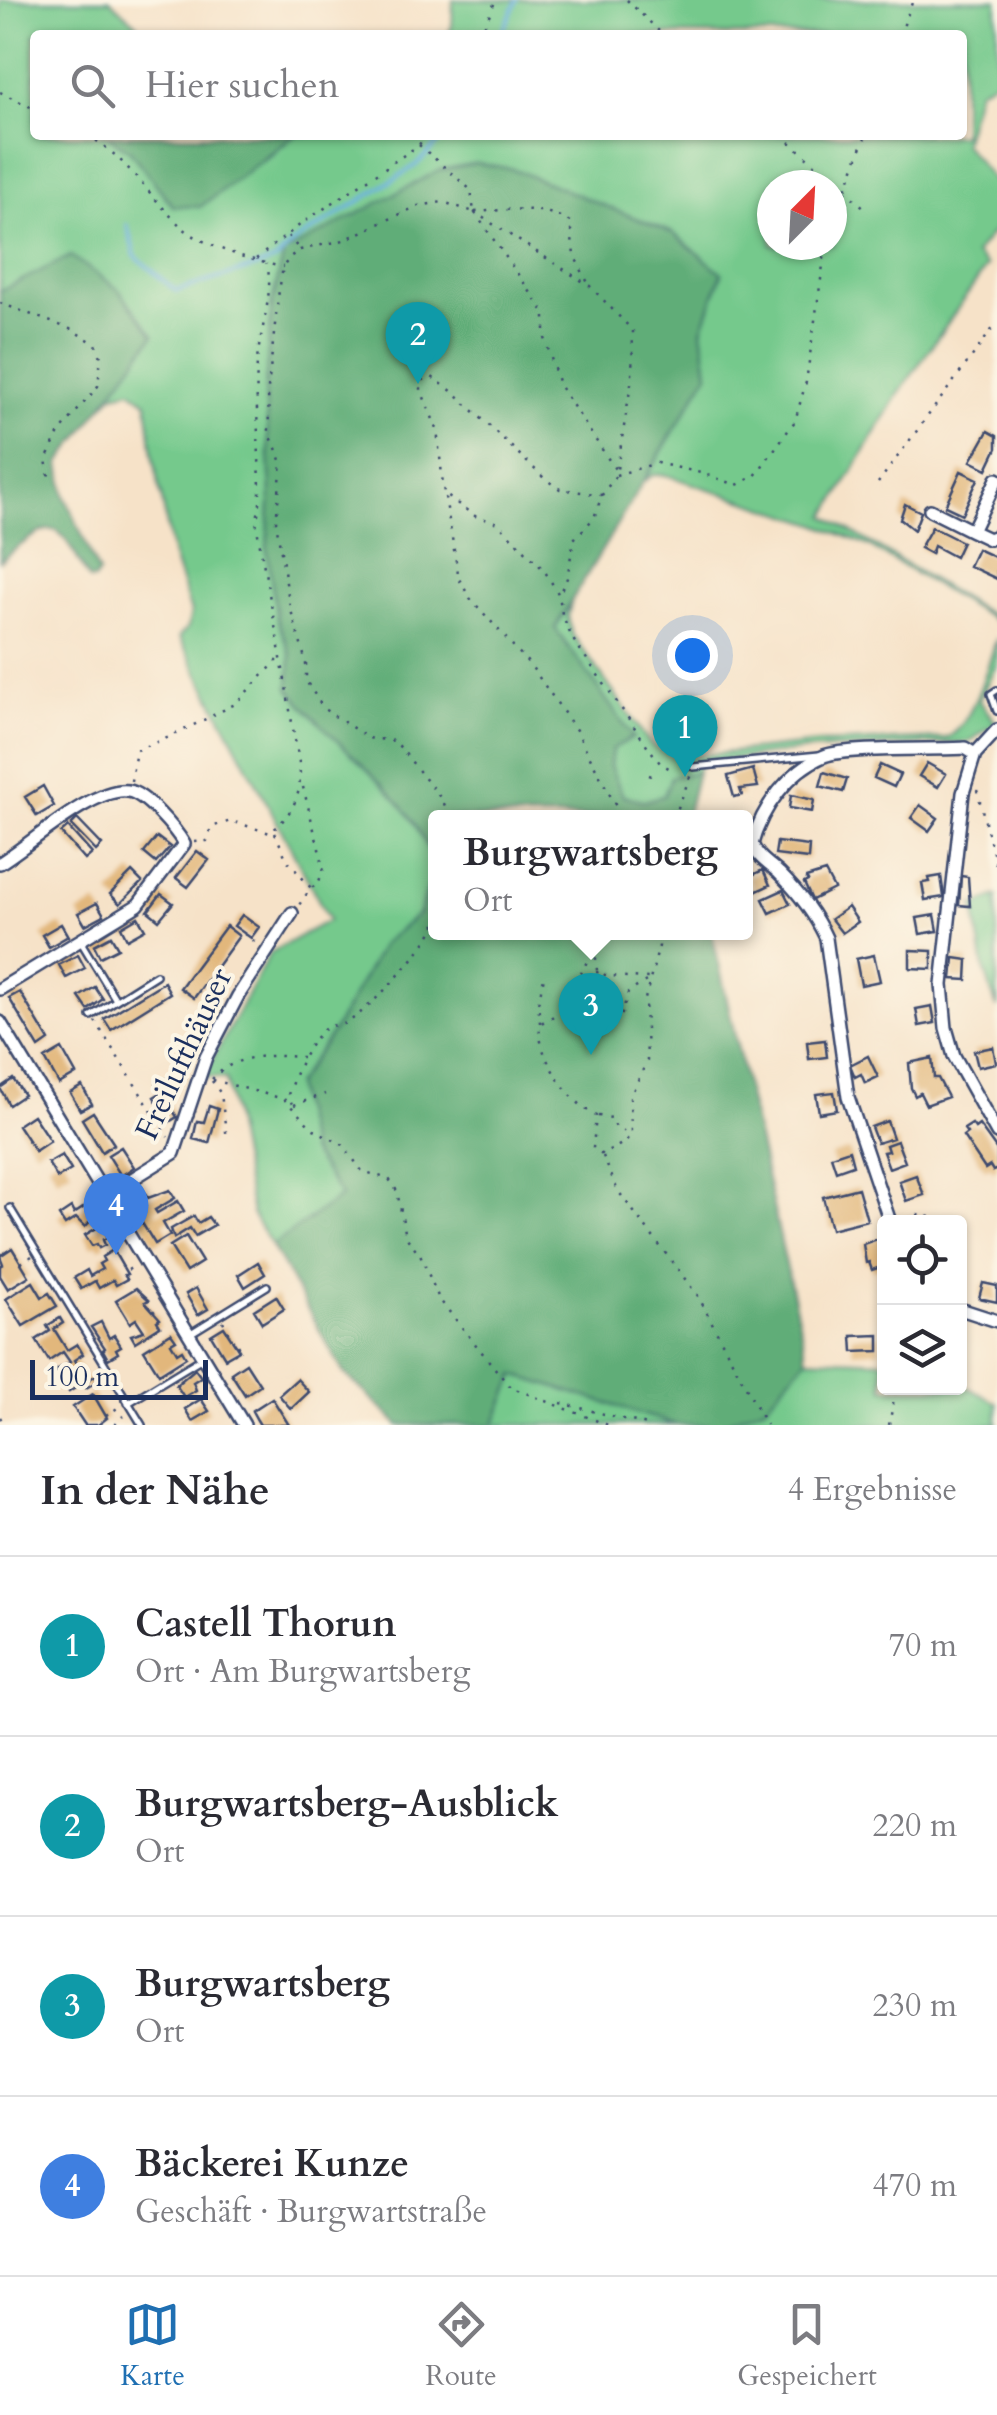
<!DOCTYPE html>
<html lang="de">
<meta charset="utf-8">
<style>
body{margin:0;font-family:Cardo,serif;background:#f2f2f3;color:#2b2b33}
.controls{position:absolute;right:30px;bottom:30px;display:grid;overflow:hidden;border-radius:10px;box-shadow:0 2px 8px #0004}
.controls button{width:90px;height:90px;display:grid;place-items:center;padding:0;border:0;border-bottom:2px solid #e1e1e2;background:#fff;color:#2b2b33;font:50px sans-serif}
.compass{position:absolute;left:757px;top:170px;width:90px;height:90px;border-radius:50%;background:#fff;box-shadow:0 2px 8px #0004;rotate:24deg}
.scale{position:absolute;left:30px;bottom:25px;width:178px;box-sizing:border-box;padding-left:10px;border:5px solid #1b2f5e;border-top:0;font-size:28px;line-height:35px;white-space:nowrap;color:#1b2f5e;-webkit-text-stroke:8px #fcf5e5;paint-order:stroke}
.you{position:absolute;left:692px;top:655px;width:35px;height:35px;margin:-25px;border:8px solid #fff;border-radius:50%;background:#1a73e8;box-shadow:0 0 0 15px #1a73e833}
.badge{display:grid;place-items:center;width:65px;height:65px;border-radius:50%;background:#1f6fb2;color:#fff;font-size:32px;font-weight:700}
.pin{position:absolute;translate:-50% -82px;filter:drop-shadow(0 2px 5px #0008)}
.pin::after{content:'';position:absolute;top:52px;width:35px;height:30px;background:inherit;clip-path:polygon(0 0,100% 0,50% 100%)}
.popup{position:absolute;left:428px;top:810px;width:325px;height:130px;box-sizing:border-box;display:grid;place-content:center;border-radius:10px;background:#fff;filter:drop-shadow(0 2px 8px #0005);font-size:32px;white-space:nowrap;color:#7c7c81}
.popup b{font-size:38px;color:#2b2b33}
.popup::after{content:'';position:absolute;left:50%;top:100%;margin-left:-20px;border:20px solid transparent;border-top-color:#fff}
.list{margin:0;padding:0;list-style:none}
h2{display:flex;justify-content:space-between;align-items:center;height:130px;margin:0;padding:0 40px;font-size:42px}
h2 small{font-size:32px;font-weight:400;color:#7c7c81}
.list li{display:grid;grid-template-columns:65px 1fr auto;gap:30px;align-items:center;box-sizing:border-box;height:180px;padding:0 40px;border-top:2px solid #e1e1e2}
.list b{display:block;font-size:38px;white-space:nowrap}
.list p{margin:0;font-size:32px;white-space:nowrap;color:#7c7c81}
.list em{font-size:32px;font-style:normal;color:#7c7c81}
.icon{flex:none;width:55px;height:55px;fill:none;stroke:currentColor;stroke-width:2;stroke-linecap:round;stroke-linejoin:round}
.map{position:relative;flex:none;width:997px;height:1425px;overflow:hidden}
.search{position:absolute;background:#fff;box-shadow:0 2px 8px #0004;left:30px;right:30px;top:30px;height:110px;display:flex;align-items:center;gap:25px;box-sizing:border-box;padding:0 35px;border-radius:10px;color:#7c7c81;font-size:38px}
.sheet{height:850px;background:#fff}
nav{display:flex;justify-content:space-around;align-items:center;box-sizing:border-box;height:140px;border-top:2px solid #e1e1e2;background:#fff;font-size:28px;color:#7c7c81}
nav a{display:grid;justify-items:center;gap:5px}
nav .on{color:#1f6fb2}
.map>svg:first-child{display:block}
.green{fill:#75c98c;stroke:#487c75;stroke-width:2.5;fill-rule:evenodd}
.forest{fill:#60ad78;stroke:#3e6e6b;stroke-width:2.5}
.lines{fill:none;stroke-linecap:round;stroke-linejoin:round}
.stream{stroke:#62aedb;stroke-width:4}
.building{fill:#e2b77c}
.service-casing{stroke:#3c4a6e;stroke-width:10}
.minor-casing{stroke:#3c4a6e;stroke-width:16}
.path{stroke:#3c4a6e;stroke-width:2.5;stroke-dasharray:2.5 8;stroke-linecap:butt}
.service{stroke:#fff;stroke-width:5}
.minor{stroke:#fff;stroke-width:11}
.labels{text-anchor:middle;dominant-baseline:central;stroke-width:8;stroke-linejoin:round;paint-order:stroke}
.street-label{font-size:32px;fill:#1b2f5e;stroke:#fcf5e5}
</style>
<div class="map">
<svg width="997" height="1425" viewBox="0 0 997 1425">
<rect width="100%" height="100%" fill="#fcf5e5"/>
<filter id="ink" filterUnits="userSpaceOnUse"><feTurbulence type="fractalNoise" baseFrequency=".01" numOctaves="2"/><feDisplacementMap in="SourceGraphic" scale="20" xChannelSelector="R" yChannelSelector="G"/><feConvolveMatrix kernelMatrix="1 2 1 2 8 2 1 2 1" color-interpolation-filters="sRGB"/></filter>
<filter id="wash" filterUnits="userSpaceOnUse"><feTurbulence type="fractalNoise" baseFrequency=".0048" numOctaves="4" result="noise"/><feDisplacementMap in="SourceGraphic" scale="40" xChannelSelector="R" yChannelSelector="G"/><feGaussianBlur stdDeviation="2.25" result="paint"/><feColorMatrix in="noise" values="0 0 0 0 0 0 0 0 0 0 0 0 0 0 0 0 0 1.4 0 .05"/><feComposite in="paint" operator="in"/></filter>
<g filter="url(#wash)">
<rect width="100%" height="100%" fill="#f6e2c8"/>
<path class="green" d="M0,0H110L138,25L129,35H35V135H106L129,150L173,206L267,159L295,135H962V35H448L452,26L453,0H997V79L978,90L963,143L997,185V227L975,254L987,266L898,395L826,516L997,619V622L867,545L816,524L666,475H653L644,481L708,374L702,330L722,274L673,233L513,169L476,163L284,253L272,303L265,388L271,491L267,549L277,619L291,655L289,688C332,744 418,795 436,866L419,914L383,943L334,1030L295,1085L310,1151L342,1196L272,1246L252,1214L226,1079L203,1077L270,953L329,920L179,637L188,627L191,612L173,557L153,454L147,402L131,390L114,394L97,412L154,335L21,281L0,291ZM772,185H832V245H772Z
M572,600L568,616L572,634L651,745L676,758L817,743L946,738C973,727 987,665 997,638V664L979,700L996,723L969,742L809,750L700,763L697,772L671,777L664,796L645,801L623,796L609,766L612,749L633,738L555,628Z
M997,896V1008L984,969L974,906Z
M807,1358L884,1361V1388H960V1383L997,1403V1425H718L765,1406Z
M515,1375L677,1425H494Z"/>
<path class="forest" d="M106,135H295L200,207L173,206L129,150Z
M477,163L513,169L673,233L722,273L702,330L708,374L555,628L633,737L612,749L610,766L623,796L645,801L664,796L671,777L697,772L686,817L436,818V863C427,847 419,829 408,814C372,768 324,734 289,688L291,655L277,619L267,549L271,491L265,388L272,303L284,253L440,170Z
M71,256L118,289L154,335L60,463L65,496L99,573L94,580H89C55,516 57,517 0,561V291Z
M436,866V932L712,933L807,1358L765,1406L718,1425H677L515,1375L494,1425H399L343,1372L272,1246L341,1196L310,1151L295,1085L334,1030L383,943L419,914Z"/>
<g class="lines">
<path class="stream" d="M501,35L517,0
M127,225L135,256L176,291L266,264L276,260L293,243L415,166L446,135"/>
</g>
<g id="blocks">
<path class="building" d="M988,431L997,436V448L987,469L971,461Z
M961,471L978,479L962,514L945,506Z
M905,504L921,512L914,530L900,519Z
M932,527L962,542L955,557L934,546L931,554L920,548Z
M977,549L997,558V579L969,566Z
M927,763L946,774L938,787L919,776Z
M880,765L900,774L894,787L874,778Z
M753,769L758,787L740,789L742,795L734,797L728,776Z
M824,772L847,779L843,792L820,786Z
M43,786L54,806L37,816L25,797Z
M791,795L814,800L812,812L789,808Z
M920,805L938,818L929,831L911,818Z
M77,819L102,845L96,851L71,825Z
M68,827L92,854L85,860L61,833Z
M157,837L170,847L156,863L144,853Z
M777,842L809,846L808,859L775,855Z
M197,851L209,860L188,887L176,878Z
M763,870L770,885L755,892L748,877Z
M132,872L142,882L120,904L110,894Z
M825,872L834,889L812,900L804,883L808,881L806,878Z
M941,876L944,897L925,900L922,883L930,882L929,878Z
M961,876L968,877L970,906L959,905Z
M783,890L790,904L770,913L763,899Z
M161,894L173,903L159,920L148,911Z
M97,903L104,915L85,925L78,913Z
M848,907L858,922L842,933L831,919Z
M242,915L259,927L251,938L234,926Z
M935,915L938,931L920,934L917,918Z
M138,917L145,929L127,939L121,927Z
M61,924L68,936L49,947L42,935Z
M226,926L239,936L194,998L180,988Z
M111,936L118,948L100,957L94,945Z
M910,950L932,951V969L910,968Z
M78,955L85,968L66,978L59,965Z
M874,955L880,981L861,985L856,959Z
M954,958L968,960L967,980L952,979Z
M164,982L170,993L111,1030L104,1019Z
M95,987L103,999L88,1010L79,997Z
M20,992L49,1041L39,1048L9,998Z
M932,1006L935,1023L919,1026L916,1009Z
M825,1040L827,1057L809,1059L807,1042Z
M993,1047L996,1063L978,1067L974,1051Z
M62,1049L76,1074L59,1084L45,1059Z
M868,1056L878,1077L865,1083L861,1074L855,1077L850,1065Z
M932,1058L934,1078H938L948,1097L926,1105L920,1093L915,1096L911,1088L909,1063Z
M181,1070L186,1078L162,1092L177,1117L169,1122L154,1097L162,1092L157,1084Z
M13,1079L24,1095L9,1105L0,1088Z
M82,1086L92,1104L80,1110L70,1093Z
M834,1092L837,1110L819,1113L816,1094Z
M209,1106L218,1109L209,1143L193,1139L197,1121L204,1122Z
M93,1112L114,1144L102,1152L82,1119Z
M33,1115L50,1141L35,1151L18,1125Z
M887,1121L893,1138L877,1143L871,1127Z
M972,1124L975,1128L979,1125L997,1150V1169L993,1171L990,1166L985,1169L963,1136L967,1133L964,1129Z
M897,1141L905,1162L889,1168L883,1152L888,1151L886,1145Z
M121,1147L134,1167L121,1176L108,1155Z
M849,1150L853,1165L836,1171L831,1156Z
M62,1155L71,1170L57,1178L48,1163Z
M916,1175L924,1195L906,1201L899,1181Z
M140,1185L148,1198L170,1190L175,1198L155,1210L157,1213L178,1201L184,1211L163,1223L170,1235L155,1244L124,1194Z
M858,1188L867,1220L831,1229L823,1197Z
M86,1206L95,1216L85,1227L76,1218L65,1225L59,1216L71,1208L74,1214Z
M194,1216L198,1223L208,1217L214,1225L195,1236L190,1228L174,1238L171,1229Z
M102,1225L108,1237L103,1240L105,1245L99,1248L97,1244L92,1246L85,1235Z
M186,1236L202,1262L186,1272L170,1246Z
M883,1237L884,1266L872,1270L869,1262L866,1263L863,1244Z
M12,1248L29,1276L8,1289L0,1276V1266L3,1264L0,1256Z
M113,1250L127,1274L124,1275L127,1279L116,1285L113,1280L99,1288L95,1281L81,1289L74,1278L87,1270L90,1276L102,1269L99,1264L104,1261L102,1257Z
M258,1262L265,1274L245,1287L238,1275Z
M33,1282L42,1297L49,1293L57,1306L23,1326L6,1299Z
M983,1283L997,1286V1302L979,1298Z
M136,1288L149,1300L145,1302L160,1319L157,1321L160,1326L135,1342L131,1335L144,1331L136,1319L130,1323L116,1300Z
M196,1288L208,1309L198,1315L186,1294Z
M276,1296L284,1309L262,1323L254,1310Z
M60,1318L63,1323L54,1329L67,1350L77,1344L83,1354L74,1360L87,1381L96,1375L99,1380L86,1388L83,1383L69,1392L55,1371L70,1362L63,1352L49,1361L36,1340L50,1331L47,1326Z
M101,1322L109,1338L114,1335L121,1346L116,1349L118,1353L108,1359L103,1350L105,1348L91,1327Z
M224,1327L239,1350L225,1358L211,1335Z
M171,1333L176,1340L171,1343L177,1353L182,1350L186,1357L159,1374L144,1350Z
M879,1335V1351L853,1352L852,1336Z
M246,1363L260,1385L245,1395L231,1373Z
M195,1369L201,1377L193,1382L196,1390L184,1397L176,1385Z
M297,1379L309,1392L291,1409L279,1395Z
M93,1394L107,1418L98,1425H85L73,1407Z
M272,1398L289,1425H260L257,1420L252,1411Z
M201,1399L209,1411L192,1421L185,1409Z"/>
</g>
</g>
<g filter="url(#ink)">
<use href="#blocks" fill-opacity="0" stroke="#3c4a6e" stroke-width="2.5"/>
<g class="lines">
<defs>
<path id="service" d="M997,690L991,694L997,711
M693,767L819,755
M81,942L116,1000
M91,1016L156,975
M10,1208L142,1425
M191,1333L267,1286
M128,1403L202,1358"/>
<path id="minor" d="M930,510L972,531L997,479
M972,531L989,539L997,536
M997,730L975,754L963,793L942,985L946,1028L954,1056L997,1133
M0,863C30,845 94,786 128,791C145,793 176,830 184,844L138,905L0,989
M0,1022L244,1425
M105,1196L174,1153L206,1057L238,996L292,913
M890,1222L848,1097L826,938C815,914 798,892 779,873C769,864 757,857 752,844C762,807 789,771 824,756C847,747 936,750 965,748L975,754
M960,1309L997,1321"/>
</defs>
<use href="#service" class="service-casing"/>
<use href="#minor" class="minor-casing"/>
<path class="path" d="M627,0L663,35
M480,35L496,0
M900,35L913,0
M0,92L35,109
M87,135C127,157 149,197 182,227C202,246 256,262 283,267
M782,135L867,210
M419,145L471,190L474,212L443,202L418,206L344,240L300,250L290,257L283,267L278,297L268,389L269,432L282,462L276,522L290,607L306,662V681L324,709L368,738L395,741L443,801L450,818
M474,212L590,286L633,331L632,378L616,475L602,495L594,518L574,539L567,578L559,594
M475,212C510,210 539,204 570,222L574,255L588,283
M475,213L545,313V338L559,385L615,469
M832,228L866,135
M288,236L299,249
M256,259L301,224L419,145L425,135
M0,303L70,329L96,344L101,357L98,386L59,433L46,460L50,481
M616,475L657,463L701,473L737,485L755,476L795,421L806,382L826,245
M878,483L997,323
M602,495L560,489L545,479L456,394L432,377L421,381V390L437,429L444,494L475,516L498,523L544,570L559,595L562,614L572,638L649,748L660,763L674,771
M445,497L459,579L470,598L531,666L576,730L622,818
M649,775L654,777
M131,781L136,750L172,736L235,704L278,660
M303,787L324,868L318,884L311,888
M977,790L997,869
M674,818L691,774
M995,822H997
M275,833L287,860L311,888L299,905
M195,842L207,841L211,827L231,821L270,833C312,797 300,770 292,723C282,658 268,592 257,528C255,519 261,508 260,498C260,452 255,407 257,361C259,336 276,286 266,264
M244,934L257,943
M595,947L597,971L607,976L649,978
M597,971L601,988C587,1005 558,1011 540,1024C536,1056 569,1101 596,1116L593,1147L602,1155L625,1142L631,1134L630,1097L647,1061L645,999L659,946V932
M559,1010C575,986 590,961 597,932
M95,1021L168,1137
M540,1023L538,1003L544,977
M595,1031L621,1017L628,993L649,979
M212,1079C237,1053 269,1055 302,1057
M213,1080L284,1099L312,1128L343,1145L362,1171L389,1179L397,1191L406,1237L420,1254L439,1299L510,1387L608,1425
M212,1081L221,1094L227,1139
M292,1104L288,1095C293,1077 309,1039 326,1028C332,1024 341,1026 348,1022C371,1008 426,949 436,924
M294,1105L325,1094
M598,1116L612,1118L616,1128L631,1134
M603,1156L618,1191L698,1296L766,1425
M917,1215L930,1217L937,1222
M115,1253L116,1255
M960,1259L964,1277L963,1298
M21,1263L32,1256
M128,1270L136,1265
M147,1301L154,1296
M153,1312L160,1306
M158,1320L166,1315
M223,1321L229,1334
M219,1350L225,1359L240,1350L236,1343
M93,1397L98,1393L101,1398
M561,1403L647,1425
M106,1416L120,1406
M0,1417L5,1425
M115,1425L124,1415
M889,1425L896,1388"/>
<use href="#service" class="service"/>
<use href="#minor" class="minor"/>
</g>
</g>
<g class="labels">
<g class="street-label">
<text transform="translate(184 1054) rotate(-65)">Freilufthäuser</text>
</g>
</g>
</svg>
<div class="controls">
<button><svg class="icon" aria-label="locate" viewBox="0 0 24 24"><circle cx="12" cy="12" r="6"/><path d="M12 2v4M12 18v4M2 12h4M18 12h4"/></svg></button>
<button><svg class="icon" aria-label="layers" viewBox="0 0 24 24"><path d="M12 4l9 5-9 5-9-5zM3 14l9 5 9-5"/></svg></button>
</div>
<svg class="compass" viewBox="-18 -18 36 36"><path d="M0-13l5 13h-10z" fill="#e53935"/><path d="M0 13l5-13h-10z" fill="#7c7c81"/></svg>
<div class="scale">100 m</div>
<div class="you"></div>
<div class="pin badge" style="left:685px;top:777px;background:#0f9aa8">1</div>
<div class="pin badge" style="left:418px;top:384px;background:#0f9aa8">2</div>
<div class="pin badge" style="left:591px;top:1055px;background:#0f9aa8">3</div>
<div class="popup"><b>Burgwartsberg</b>Ort</div>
<div class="pin badge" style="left:116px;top:1255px;background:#3f7fe0">4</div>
<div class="search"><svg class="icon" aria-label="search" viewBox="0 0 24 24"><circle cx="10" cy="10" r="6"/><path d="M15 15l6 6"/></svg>Hier suchen</div>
</div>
<section class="sheet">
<h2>In der Nähe<small>4 Ergebnisse</small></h2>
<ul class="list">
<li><span class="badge" style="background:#0f9aa8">1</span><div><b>Castell Thorun</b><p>Ort · Am Burgwartsberg</p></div><em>70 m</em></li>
<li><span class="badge" style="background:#0f9aa8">2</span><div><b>Burgwartsberg-Ausblick</b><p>Ort</p></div><em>220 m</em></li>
<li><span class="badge" style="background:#0f9aa8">3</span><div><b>Burgwartsberg</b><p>Ort</p></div><em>230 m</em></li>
<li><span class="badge" style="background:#3f7fe0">4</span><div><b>Bäckerei Kunze</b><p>Geschäft · Burgwartstraße</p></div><em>470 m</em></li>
</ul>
</section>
<nav>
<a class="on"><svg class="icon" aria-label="map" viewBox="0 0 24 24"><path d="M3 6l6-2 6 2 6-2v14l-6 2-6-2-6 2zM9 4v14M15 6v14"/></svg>Karte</a>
<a><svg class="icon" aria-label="directions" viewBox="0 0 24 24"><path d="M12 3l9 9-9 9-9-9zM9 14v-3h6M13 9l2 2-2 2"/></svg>Route</a>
<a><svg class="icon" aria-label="saved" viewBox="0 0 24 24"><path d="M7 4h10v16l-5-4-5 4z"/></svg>Gespeichert</a>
</nav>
